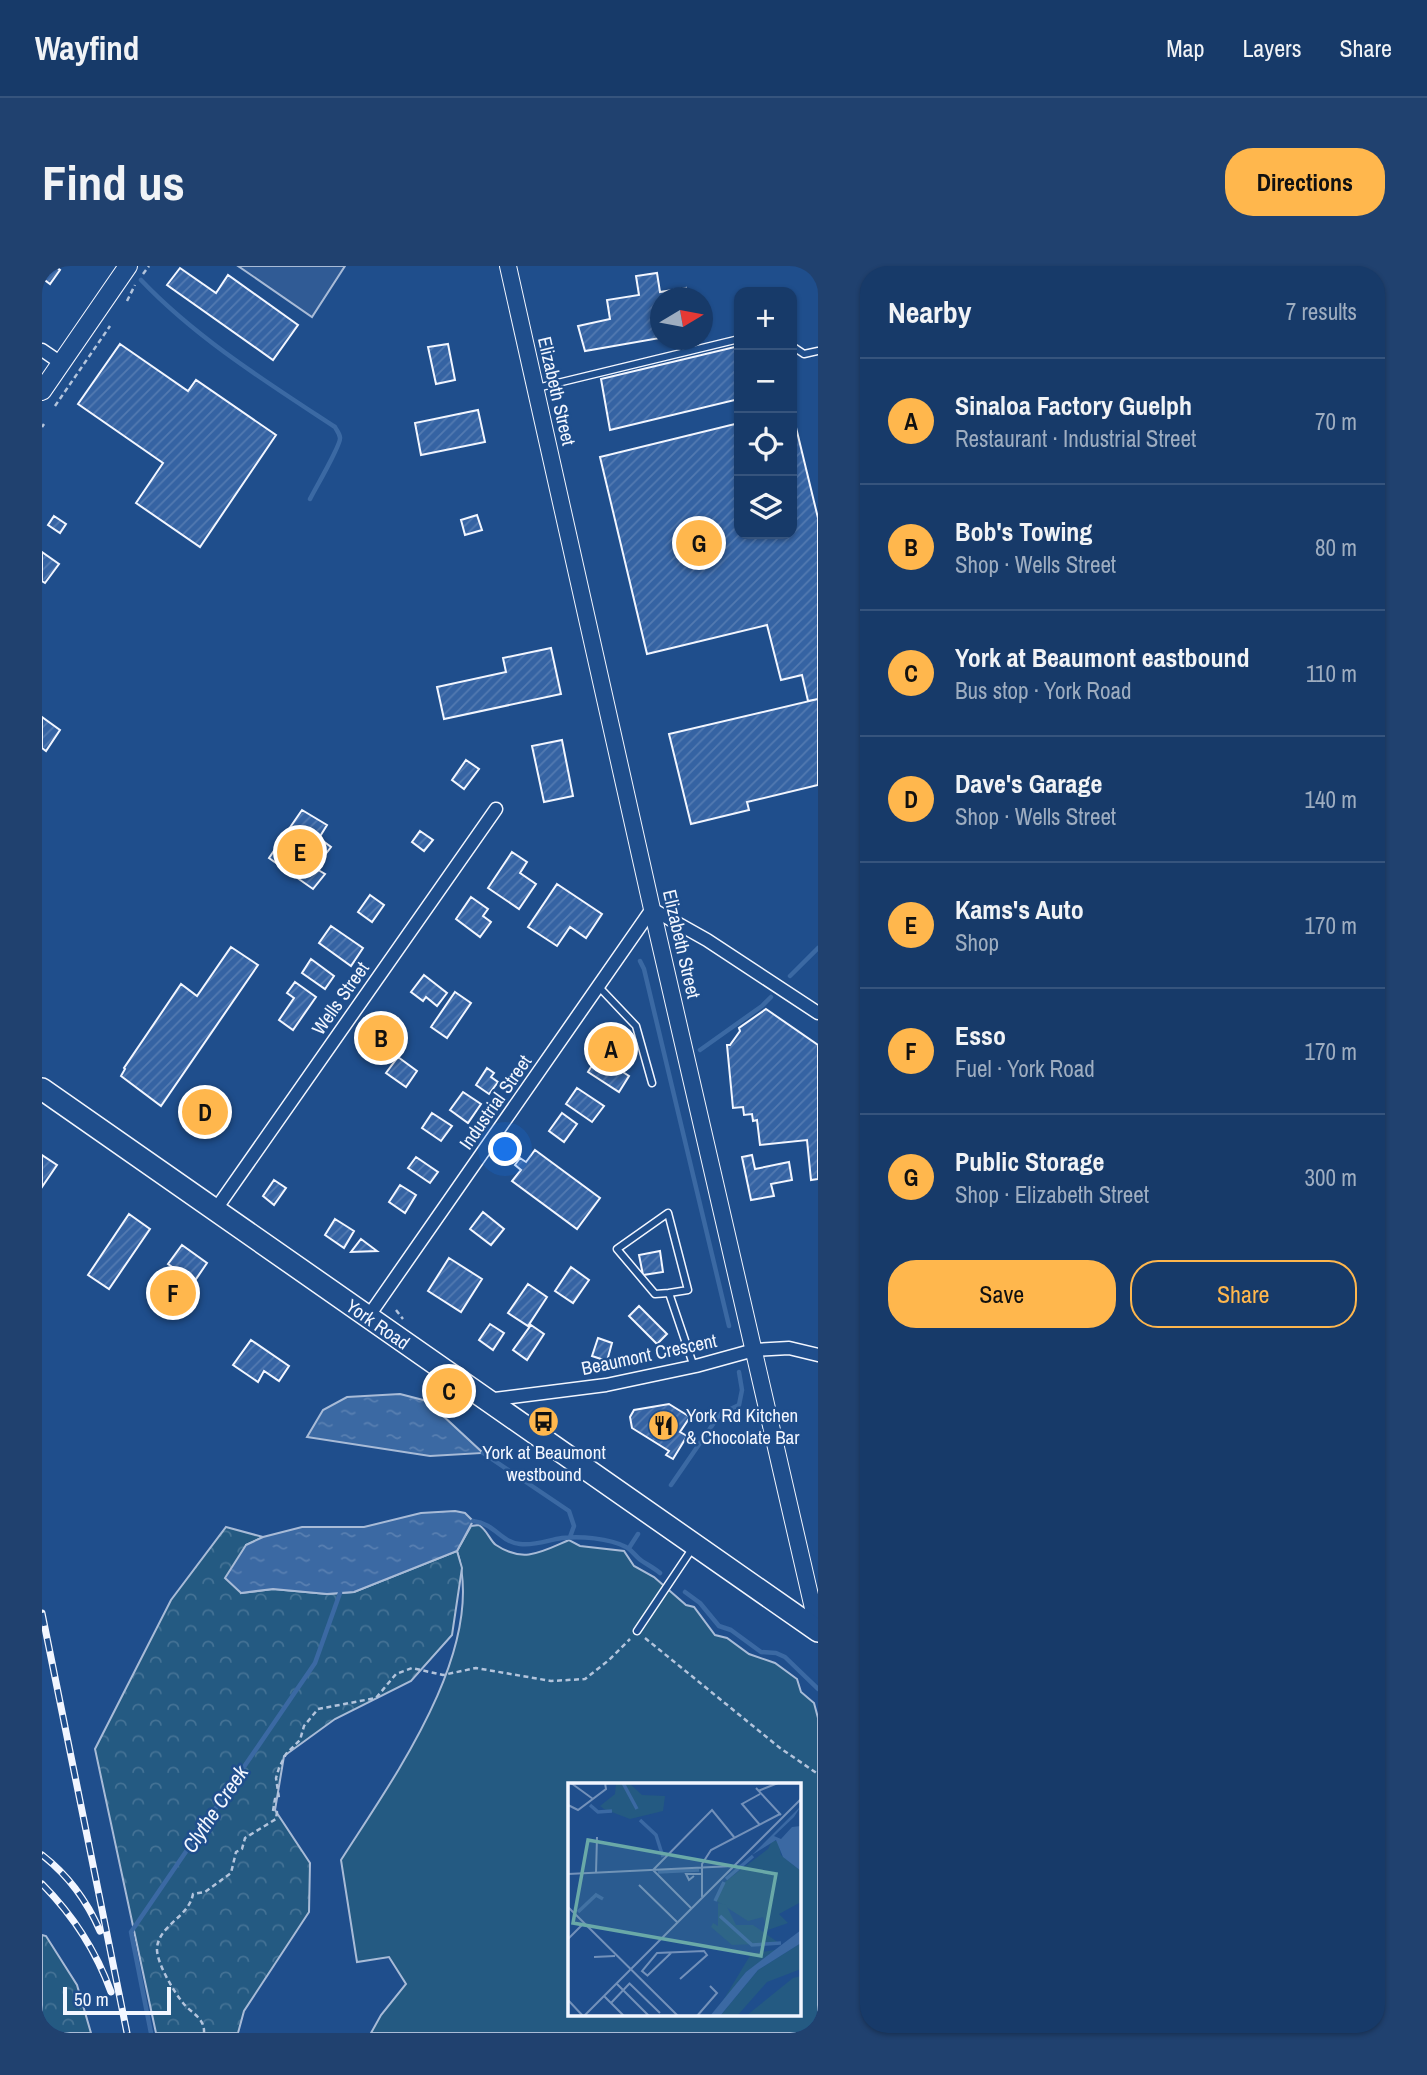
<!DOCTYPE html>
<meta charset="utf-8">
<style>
body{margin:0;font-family:"Archivo Narrow",sans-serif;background:#20416f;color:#f1f3f6}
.controls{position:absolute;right:21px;top:21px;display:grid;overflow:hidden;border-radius:14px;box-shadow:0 2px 5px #0004}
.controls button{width:63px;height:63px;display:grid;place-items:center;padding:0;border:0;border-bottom:2px solid #36547d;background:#173a69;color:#f1f3f6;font:35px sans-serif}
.compass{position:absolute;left:608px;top:21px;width:63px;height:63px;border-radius:50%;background:#173a69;box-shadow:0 2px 5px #0004;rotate:80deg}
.scale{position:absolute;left:21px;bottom:18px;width:108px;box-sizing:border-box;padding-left:7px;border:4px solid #f2f6ff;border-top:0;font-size:19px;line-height:24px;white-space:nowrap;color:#f2f6ff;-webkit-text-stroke:5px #1f4e8c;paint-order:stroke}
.you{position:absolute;left:464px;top:884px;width:24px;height:24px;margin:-18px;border:5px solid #fff;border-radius:50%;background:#1a73e8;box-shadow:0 0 0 10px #1a73e833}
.badge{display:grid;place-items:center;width:46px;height:46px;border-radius:50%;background:#ffb74d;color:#111;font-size:23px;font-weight:700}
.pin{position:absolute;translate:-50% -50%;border:4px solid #fff;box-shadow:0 2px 7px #0006}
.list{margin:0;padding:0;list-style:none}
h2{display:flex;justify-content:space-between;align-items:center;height:91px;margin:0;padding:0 28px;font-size:30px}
h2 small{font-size:23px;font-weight:400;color:#9eadc0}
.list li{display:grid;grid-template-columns:46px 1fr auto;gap:21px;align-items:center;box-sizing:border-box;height:126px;padding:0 28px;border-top:2px solid #36547d}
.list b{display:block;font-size:26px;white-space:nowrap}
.list p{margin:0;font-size:23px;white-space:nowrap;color:#9eadc0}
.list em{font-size:23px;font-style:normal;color:#9eadc0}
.actions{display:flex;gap:14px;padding:21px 28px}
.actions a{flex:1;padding:16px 0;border:2px solid #ffb74d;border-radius:28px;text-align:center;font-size:24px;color:#ffb74d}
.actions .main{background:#ffb74d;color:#111}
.icon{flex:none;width:38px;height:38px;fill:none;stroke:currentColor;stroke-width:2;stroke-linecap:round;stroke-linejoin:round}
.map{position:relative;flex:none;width:776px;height:1767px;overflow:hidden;border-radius:28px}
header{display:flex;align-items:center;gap:42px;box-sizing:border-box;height:98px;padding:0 35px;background:#173a69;border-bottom:2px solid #36547d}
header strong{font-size:33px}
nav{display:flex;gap:38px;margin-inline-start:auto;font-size:24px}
.intro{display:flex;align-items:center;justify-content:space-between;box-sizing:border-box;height:168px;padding:0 42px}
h1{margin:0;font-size:49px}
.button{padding:18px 32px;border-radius:28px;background:#ffb74d;color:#111;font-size:24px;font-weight:700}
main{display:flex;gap:42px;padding:0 42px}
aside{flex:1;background:#173a69;border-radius:28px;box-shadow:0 2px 5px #0004}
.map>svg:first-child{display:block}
.green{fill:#245a82;stroke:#a8bbd7;stroke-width:2;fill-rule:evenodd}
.forest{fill:url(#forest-crowns);stroke:#a8bbd7;stroke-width:2}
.parking{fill:#305b95;stroke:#a8bbd7;stroke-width:2}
.water{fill:url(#water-ripples);stroke:#a8bbd7;stroke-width:2}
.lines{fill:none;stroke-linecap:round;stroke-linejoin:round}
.stream{stroke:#3b69a3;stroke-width:4.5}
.building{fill:url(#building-hatch);stroke:#f2f6ff;stroke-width:2}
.service-casing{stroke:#f2f6ff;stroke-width:9}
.minor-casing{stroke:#f2f6ff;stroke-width:15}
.tertiary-casing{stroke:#f2f6ff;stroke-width:18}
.secondary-casing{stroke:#f2f6ff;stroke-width:20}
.primary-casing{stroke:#f2f6ff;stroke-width:24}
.path{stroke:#b3c4dc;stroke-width:2.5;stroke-dasharray:5 3.5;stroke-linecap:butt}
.service{stroke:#1f4e8c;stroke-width:6}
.minor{stroke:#1f4e8c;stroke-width:12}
.tertiary{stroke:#1f4e8c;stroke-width:16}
.secondary{stroke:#1f4e8c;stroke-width:18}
.primary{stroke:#1f4e8c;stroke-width:21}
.rail-casing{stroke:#f2f6ff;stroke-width:7}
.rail{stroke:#1f4e8c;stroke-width:4.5;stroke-dasharray:13;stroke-linecap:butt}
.labels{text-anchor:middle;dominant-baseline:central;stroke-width:5;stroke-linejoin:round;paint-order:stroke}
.street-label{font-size:19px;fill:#f2f6ff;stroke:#1f4e8c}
.poi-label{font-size:19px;fill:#f2f6ff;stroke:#1f4e8c;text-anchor:start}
.water-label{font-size:21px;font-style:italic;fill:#f2f6ff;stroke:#1f4e8c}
.inset-river{fill:none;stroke:#3b69a3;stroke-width:3.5}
.inset-road{fill:none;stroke:#7391ba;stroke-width:2}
.view{fill:#6aa9a8;fill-opacity:0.15;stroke:#6aa9a8;stroke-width:3.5}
.inset-edge{fill:none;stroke:#f2f6ff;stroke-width:3.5}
</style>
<header>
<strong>Wayfind</strong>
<nav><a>Map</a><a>Layers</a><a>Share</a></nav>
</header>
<div class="intro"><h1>Find us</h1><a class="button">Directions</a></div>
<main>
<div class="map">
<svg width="776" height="1767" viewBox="0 0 776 1767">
<defs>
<pattern id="forest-crowns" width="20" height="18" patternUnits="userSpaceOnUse" patternTransform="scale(1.75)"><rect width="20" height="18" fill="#245a82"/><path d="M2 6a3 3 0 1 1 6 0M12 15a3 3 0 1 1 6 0" fill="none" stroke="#447295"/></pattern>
<pattern id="water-ripples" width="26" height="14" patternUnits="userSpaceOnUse" patternTransform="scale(1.75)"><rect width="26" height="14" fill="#3b69a3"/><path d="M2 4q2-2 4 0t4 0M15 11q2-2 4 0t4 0" fill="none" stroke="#587fb1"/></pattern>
<pattern id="building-hatch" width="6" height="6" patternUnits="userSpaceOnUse" patternTransform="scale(1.75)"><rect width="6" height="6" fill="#3563a3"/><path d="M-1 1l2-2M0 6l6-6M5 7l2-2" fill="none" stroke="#537ab1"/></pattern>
</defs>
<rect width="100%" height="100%" fill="#1f4e8c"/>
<path class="green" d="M437,1259C446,1265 448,1275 454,1279C482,1298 501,1285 527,1274L538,1280L582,1285L592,1300L612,1311L644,1339L652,1341L673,1369L685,1372L707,1388L733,1397L755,1413L759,1426L772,1437L776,1452V1767H329L339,1749L364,1718L347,1691L315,1696L299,1594C350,1514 446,1383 415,1285L429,1260ZM528,1518H757V1748H528Z"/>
<path class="forest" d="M184,1261L221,1271L204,1279L199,1327L231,1323L285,1328L312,1326L415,1285L420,1302L410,1369L369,1415L293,1453L242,1490L233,1544L268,1597L267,1646L202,1745L196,1767H114L53,1483L129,1334Z
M0,1669L4,1670L35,1719L49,1767H0Z"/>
<path class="parking" d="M196,0H303L270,51Z"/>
<path class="water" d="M358,1128L385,1135L441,1187L388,1190L265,1171L281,1144L305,1131Z
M413,1245L423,1247L431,1255L415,1285L312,1326L285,1328L231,1323L199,1327L183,1312L204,1279L221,1271L260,1261H322L379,1247Z"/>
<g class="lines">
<path class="stream" d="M99,14C154,72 226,117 293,161C295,165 298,168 298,172C299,179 273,223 268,233
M598,695L602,703L687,1060
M748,710L776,682
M658,784L720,740L729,731
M441,1187L527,1245L532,1260L528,1271
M629,1219L678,1148L697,1139L700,1124L697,1106
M431,1255C454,1258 458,1276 478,1278C493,1280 506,1274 520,1272C538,1270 567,1272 584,1281C590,1284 594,1291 600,1295C606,1299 612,1302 618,1307
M587,1282L596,1268
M643,1326L658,1337L677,1360L689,1364L719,1386L734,1387L743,1391L776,1423
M109,1767L89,1666L273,1397L298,1327"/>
</g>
<path class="building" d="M0,0H13L18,4L8,18L0,12Z
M138,2L174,27L186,9L256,59L231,94L125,19Z
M615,7L618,26L644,22L645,32H618V72L543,85L536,60L568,53L565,34L597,29L594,10Z
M78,78L146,125L154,114L234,169L158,281L94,237L121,197L36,138Z
M406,78L413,114L394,118L386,81Z
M697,80V133L568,164L559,113Z
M436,144L443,176L379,189L373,157Z
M750,145L776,252V433L766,435L760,409L739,414L725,359L605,388L558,191L697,157V268H750Z
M435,249L440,264L423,269L419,254Z
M12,250L24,258L18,267L6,259Z
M0,286L17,298L3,317L0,315Z
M509,382L519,428L402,453L395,421L464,406L461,392Z
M776,433V519L705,536L707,544L649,558L627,468Z
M0,451L18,464L4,485L0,482Z
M520,474L531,530L502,536L490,480Z
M424,494L437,503L422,523L410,514Z
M260,544L285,559L277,572L289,581L273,602L283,608L271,623L227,592Z
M378,565L391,574L382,585L370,576Z
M470,586L485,596L478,607L494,618L477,643L446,622Z
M515,618L560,648L544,672L528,661L515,680L486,661Z
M328,629L342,639L330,656L316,646Z
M429,631L446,643L441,650L449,656L438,671L414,653Z
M289,660L321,682L309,700L277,677Z
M189,681L216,699L119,840L79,810L83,803L82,802L139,718L155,730Z
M269,693L292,710L283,723L260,707Z
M382,709L405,727L395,740L384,731L381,735L369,726Z
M253,716L274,731L251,764L237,754L252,732L245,727Z
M413,726L429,737L405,772L389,761Z
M724,743L776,779V913L769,914L765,874L718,879L715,854L711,855L710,848L702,849L701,841L691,842L685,779H688L698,765L697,762Z
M336,758L354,772L344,785L326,771Z
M571,768L587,778L573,801L556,790Z
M556,790L587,810L577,826L546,806Z
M356,791L375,805L364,821L344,807Z
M445,802L452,807L449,811L456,816L447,828L434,819Z
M535,822L562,840L550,856L524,838Z
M163,826L178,837L173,843L182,850L168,870L144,853Z
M421,826L439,838L426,857L408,844Z
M390,847L410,860L399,875L380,862Z
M520,847L535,858L522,876L507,865Z
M493,884L558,932L535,963L470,915L479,904L473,899L478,892L484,896Z
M0,889L15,899L0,921Z
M710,889L713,903L747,896L750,914L729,918L732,930L709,934L700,891Z
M374,891L396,906L388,917L366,902Z
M232,914L244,922L232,939L221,930Z
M358,919L374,929L363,947L347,936Z
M441,946L462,963L449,979L428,963Z
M87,948L108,963L67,1023L46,1009Z
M293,953L312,965L302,982L283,969Z
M319,973L335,985L309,986Z
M140,979L165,997L152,1016L126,998Z
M618,985L621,1006L601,1009L597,989Z
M407,992L440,1013L419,1046L386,1025Z
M529,1001L547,1014L531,1037L513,1025Z
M486,1018L505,1031L486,1060L466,1047Z
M597,1040L625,1068L615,1078L587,1050Z
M448,1058L462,1067L451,1084L437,1074Z
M489,1059L502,1068L485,1094L471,1084Z
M556,1072L570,1077L565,1095L550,1090Z
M209,1074L247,1100L237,1115L222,1105L216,1116L191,1099Z
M627,1138L648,1151L638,1166L645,1170L631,1193L624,1189L627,1185L590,1162L588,1151L592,1144Z"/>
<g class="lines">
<defs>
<path id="service" d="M750,80L762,88L776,85
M495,122L697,73
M557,721L594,760L610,817
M627,1027L613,1028L575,983L626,947L646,1024L627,1027L652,1101
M595,1365L650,1283"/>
<path id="minor" d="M0,84L19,97
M174,943L454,543
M326,1051L610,643L665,674L776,747
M445,1134L564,1119L654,1100L712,1084L747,1082L776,1089"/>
<path id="tertiary" d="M466,0L610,643L776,1364"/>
<path id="secondary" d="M0,125L86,0"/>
<path id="primary" d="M0,823L776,1365"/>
</defs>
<use href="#service" class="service-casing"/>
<use href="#minor" class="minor-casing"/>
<use href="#tertiary" class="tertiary-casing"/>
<use href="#secondary" class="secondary-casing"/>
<use href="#primary" class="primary-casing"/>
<path class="path" d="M101,8L107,0
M85,35L93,19
M13,140L68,60
M0,161L2,158
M354,1044L361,1053
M603,1372L738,1482L776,1508
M162,1767C163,1752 149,1747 141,1737C132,1726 114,1696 115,1682C117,1659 147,1651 151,1628L163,1626L189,1607L194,1586L200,1583L203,1572L234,1553L235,1546L231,1545L233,1533L237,1532L234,1512L237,1502L244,1488L258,1474L262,1460L276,1443L334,1432L354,1408L370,1402L401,1409L434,1402L509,1415L543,1413L567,1394L588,1373"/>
<use href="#service" class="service"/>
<use href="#minor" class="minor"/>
<use href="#tertiary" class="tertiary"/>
<use href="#secondary" class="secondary"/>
<use href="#primary" class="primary"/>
<defs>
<path id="rail" d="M0,1347L85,1767
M0,1589C26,1609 45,1635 58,1665
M0,1618C31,1649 54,1685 69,1726"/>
</defs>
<use href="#rail" class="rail-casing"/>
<use href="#rail" class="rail"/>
</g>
<defs>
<symbol id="bus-disc" viewBox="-11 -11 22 22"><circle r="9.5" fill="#ffb74d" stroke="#1f4e8c"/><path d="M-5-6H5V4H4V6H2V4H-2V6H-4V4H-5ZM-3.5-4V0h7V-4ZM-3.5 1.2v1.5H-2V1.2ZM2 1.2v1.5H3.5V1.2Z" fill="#111"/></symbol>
<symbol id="restaurant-disc" viewBox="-11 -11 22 22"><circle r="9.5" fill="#ffb74d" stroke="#1f4e8c"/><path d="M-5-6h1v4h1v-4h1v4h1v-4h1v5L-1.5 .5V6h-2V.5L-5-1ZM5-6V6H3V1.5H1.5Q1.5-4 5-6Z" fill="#111"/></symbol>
</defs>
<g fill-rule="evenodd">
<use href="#bus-disc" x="484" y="1138" width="35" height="35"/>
<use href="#restaurant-disc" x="604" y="1142" width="35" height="35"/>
</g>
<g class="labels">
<g class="street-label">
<text transform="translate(515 125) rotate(77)">Elizabeth Street</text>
<text transform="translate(640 678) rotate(77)">Elizabeth Street</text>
<text transform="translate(298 732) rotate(-55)">Wells Street</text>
<text transform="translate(453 836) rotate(-55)">Industrial Street</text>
<text transform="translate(336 1058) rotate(35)">York Road</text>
<text transform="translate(607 1088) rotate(-12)">Beaumont Crescent</text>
</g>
<g class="poi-label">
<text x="644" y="1149">York Rd Kitchen<tspan x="644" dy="22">&amp; Chocolate Bar</tspan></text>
<text x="502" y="1186" text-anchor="middle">York at Beaumont<tspan x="502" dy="22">westbound</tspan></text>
</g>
<g class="water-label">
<text transform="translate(173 1543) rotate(-56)">Clythe Creek</text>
</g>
</g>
<g transform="translate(526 1517)">
<rect width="233" height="233" fill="#1f4e8c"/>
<path d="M204,58H210L213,72L233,88V119L211,131L220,140L200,147L195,134L180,138L147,117L153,102L200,66ZM233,193V233H178L225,195Z" fill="#245a82"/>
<path d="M48,0H61L74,12L97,13L95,28L62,36L36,26L32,23L47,11ZM150,120L158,122L168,142H185L211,160L164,162L143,144L145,140L150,143ZM233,160V186L199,199L169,233H152L190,187ZM212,166L178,189L150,226L183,171Z" fill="#245a82"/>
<path d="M233,23L226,34L206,53L213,56L224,44L233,43V88L215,74L208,57L184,72ZM233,147V160L190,187L152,233H142L178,189Z" fill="#3b69a3"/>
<path class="inset-river" d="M55,0L69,26M22,22L30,29L44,28M72,37L88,52L95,74M90,89L131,87M158,96L185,73M147,118L156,99M10,129L28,112L35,116M152,133L184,162L213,160"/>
<path class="inset-road" d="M3,0L25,16M188,5L213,32M190,8L210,0M192,11L174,21L192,42M0,22L10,27L38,6L37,0M85,87L144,27L166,54M85,87L123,125M28,90L29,54M0,91L165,83M126,93L121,97L118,91H134M71,102L109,139M134,114V81L143,67L212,31M0,124L110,233M0,156L16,140M26,174L47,173M79,193L103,170M80,193L74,188L89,170L136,168L139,172L112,196M48,200L81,233M61,200L92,230M36,213L56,233M0,217L15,233M43,220L62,200M16,233L233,16M129,233L149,210L142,203"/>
<path class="view" d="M20,57L208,91L193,173L5,140Z"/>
<rect width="233" height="233" class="inset-edge"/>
</g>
</svg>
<div class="controls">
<button>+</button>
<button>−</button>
<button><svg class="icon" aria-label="locate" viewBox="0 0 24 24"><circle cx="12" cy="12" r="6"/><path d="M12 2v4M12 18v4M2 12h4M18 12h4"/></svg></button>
<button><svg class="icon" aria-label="layers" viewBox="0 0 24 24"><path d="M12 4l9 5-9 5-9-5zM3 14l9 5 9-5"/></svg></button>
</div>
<svg class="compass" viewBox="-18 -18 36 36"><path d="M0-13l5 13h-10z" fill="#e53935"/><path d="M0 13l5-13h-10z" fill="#9eadc0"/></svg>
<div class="scale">50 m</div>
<div class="you"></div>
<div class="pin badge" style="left:569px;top:783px">A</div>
<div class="pin badge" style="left:339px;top:772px">B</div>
<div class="pin badge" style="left:407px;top:1125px">C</div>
<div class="pin badge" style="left:163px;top:846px">D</div>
<div class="pin badge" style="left:258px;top:586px">E</div>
<div class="pin badge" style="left:131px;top:1027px">F</div>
<div class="pin badge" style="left:657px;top:277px">G</div>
</div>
<aside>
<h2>Nearby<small>7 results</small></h2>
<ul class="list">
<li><span class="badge">A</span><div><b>Sinaloa Factory Guelph</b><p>Restaurant · Industrial Street</p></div><em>70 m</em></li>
<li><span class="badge">B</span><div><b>Bob's Towing</b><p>Shop · Wells Street</p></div><em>80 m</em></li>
<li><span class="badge">C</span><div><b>York at Beaumont eastbound</b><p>Bus stop · York Road</p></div><em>110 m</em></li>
<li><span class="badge">D</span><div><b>Dave's Garage</b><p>Shop · Wells Street</p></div><em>140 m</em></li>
<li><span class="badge">E</span><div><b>Kams's Auto</b><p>Shop</p></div><em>170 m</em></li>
<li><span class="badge">F</span><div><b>Esso</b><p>Fuel · York Road</p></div><em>170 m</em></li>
<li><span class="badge">G</span><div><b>Public Storage</b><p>Shop · Elizabeth Street</p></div><em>300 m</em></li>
</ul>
<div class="actions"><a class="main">Save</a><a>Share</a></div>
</aside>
</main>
